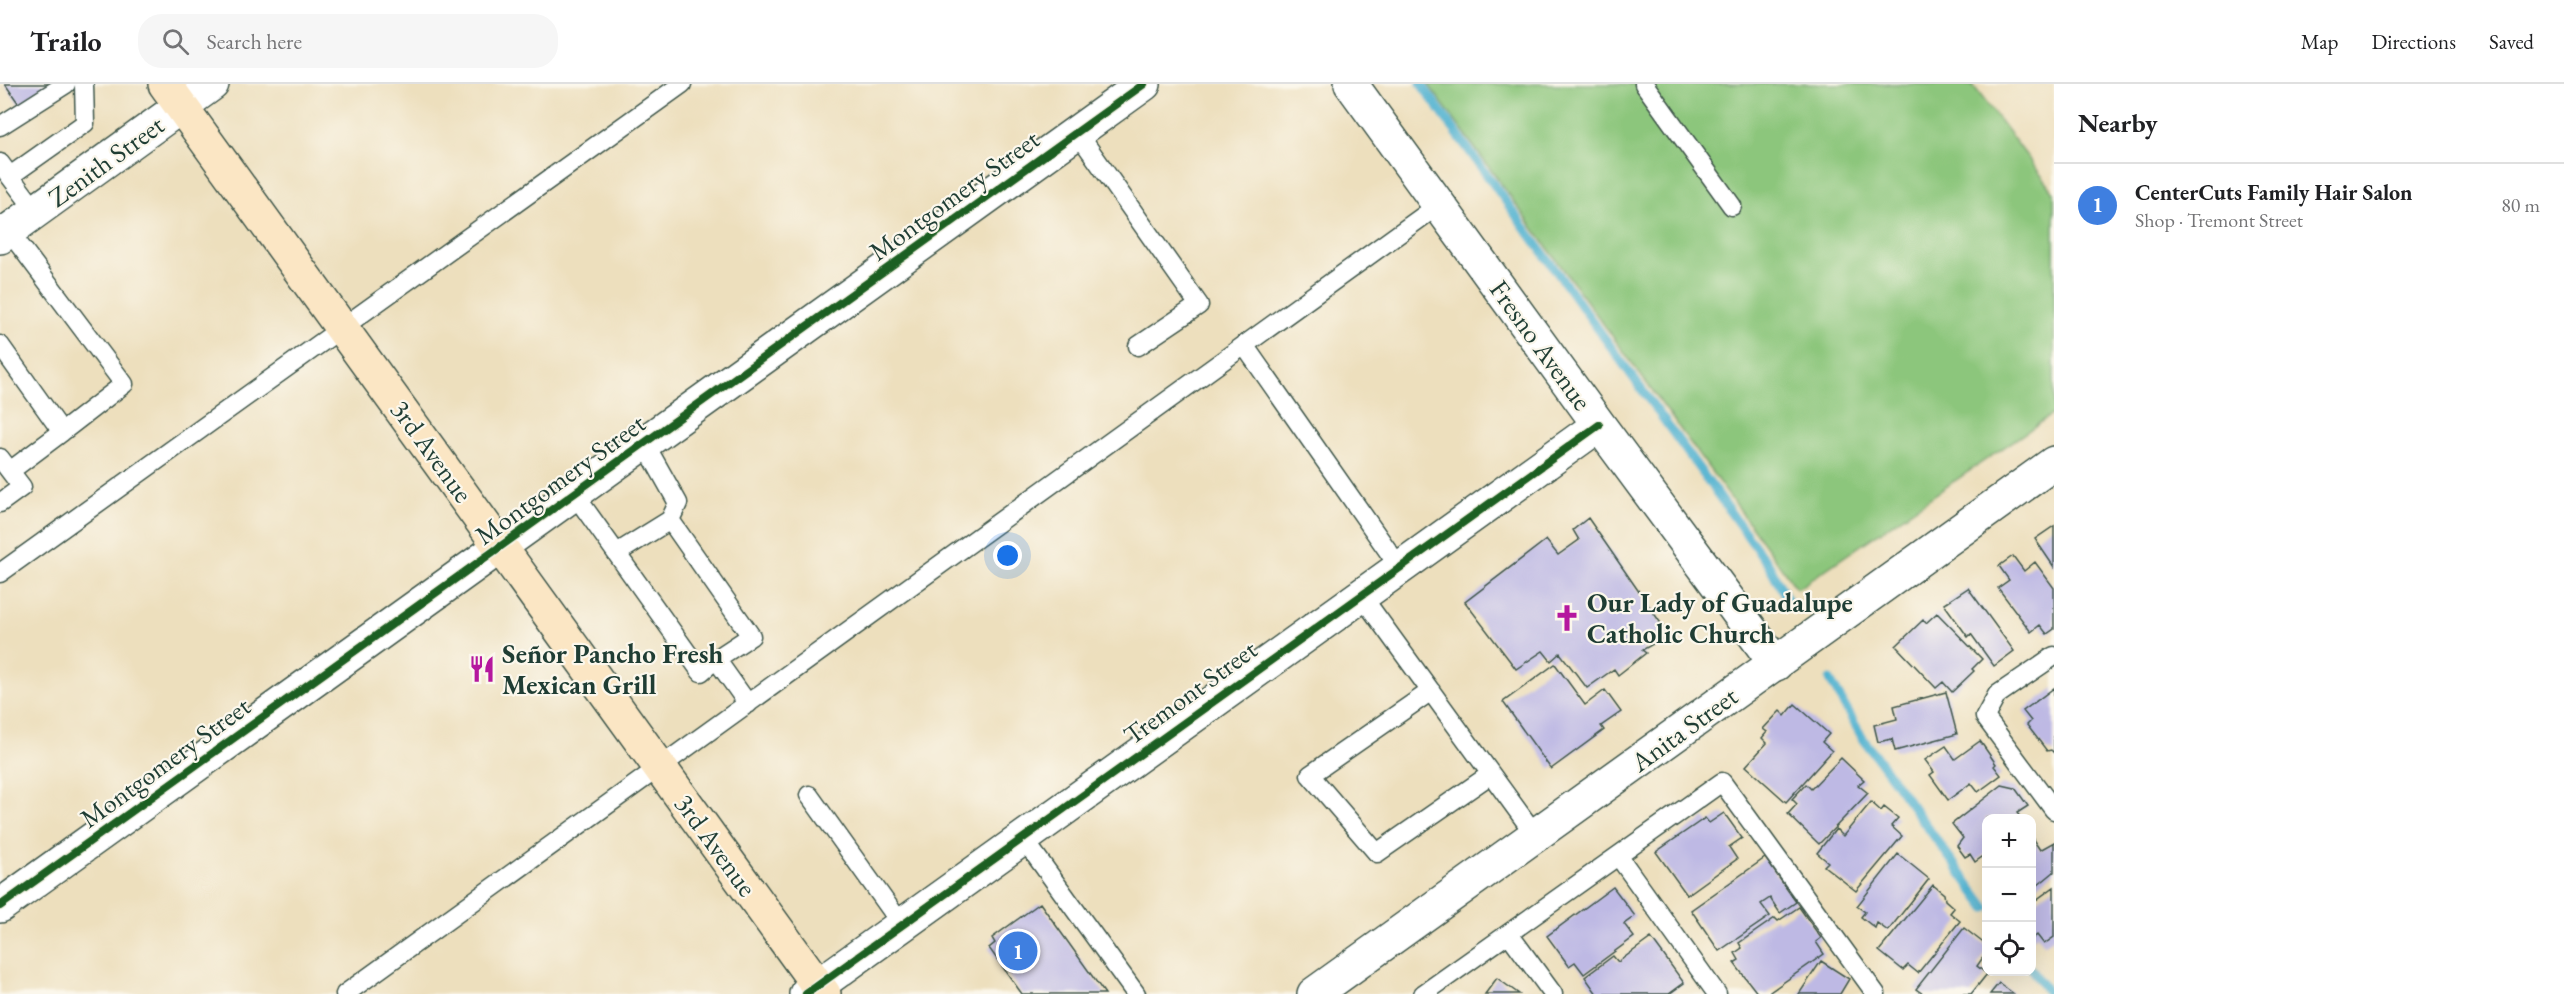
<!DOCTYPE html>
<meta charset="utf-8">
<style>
body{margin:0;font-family:"EB Garamond",serif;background:#f6f6f6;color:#202124}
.controls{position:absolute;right:18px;bottom:18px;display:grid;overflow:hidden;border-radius:12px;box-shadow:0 6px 24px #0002}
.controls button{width:54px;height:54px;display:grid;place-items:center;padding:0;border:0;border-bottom:2px solid #e0e0e0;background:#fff;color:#202124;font:30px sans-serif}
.you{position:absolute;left:1008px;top:472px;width:21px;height:21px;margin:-15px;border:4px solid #fff;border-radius:50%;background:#1a73e8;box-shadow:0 0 0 9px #1a73e833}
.badge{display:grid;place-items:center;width:39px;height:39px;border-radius:50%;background:#b5179e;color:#fff;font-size:20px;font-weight:700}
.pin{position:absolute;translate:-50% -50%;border:3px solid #fff;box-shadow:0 2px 6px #0006}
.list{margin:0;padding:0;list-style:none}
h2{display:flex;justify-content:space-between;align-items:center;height:78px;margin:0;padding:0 24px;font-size:26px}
h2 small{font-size:20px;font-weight:400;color:#757577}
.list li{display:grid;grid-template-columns:39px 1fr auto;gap:18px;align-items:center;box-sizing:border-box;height:84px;padding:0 24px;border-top:2px solid #e0e0e0}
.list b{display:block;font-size:22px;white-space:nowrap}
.list p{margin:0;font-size:20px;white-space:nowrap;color:#757577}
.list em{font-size:20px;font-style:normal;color:#757577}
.icon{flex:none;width:33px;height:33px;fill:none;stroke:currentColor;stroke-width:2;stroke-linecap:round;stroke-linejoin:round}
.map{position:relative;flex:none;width:2054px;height:910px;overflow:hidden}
header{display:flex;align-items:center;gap:36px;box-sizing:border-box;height:84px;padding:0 30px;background:#fff;border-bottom:2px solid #e0e0e0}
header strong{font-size:28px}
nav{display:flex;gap:33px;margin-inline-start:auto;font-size:21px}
.search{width:420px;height:54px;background:#f6f6f6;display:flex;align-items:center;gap:15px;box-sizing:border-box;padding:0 21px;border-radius:24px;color:#757577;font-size:22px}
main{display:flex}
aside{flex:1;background:#fff}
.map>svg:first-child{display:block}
.green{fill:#8cc67b;stroke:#568258;stroke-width:1.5}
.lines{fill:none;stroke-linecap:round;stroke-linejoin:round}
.stream{stroke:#51b2d0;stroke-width:9}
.building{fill:#beb9e4}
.service-casing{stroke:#3e5549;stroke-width:21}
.minor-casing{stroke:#3e5549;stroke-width:36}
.tertiary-casing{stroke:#3e5549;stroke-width:36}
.secondary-casing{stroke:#3e5549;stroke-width:36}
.service{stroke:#fff;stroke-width:18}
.minor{stroke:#fff;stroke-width:33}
.tertiary{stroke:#fff;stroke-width:33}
.secondary{stroke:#fbe6c4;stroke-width:33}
.cycleway-casing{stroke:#fbf7ec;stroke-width:11}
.cycleway{stroke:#1b5e20;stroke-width:8}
.labels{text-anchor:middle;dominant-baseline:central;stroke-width:4.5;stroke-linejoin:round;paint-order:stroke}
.street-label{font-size:27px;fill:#1f3d34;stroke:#fbf7ec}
.poi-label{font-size:27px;font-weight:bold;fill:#1f3d34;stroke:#fbf7ec;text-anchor:start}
</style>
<header>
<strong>Trailo</strong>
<div class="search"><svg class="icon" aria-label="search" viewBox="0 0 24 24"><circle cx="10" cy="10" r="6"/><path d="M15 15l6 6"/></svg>Search here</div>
<nav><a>Map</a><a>Directions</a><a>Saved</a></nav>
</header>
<main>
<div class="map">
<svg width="2054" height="910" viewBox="0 0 2054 910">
<rect width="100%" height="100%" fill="#fbf7ec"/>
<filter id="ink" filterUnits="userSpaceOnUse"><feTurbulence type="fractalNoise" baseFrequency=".0167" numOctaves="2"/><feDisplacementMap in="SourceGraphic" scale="12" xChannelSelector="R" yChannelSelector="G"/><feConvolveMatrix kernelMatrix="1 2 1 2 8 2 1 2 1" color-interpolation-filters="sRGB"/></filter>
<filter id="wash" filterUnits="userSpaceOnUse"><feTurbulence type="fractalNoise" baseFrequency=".008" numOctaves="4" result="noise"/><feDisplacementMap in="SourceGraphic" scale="24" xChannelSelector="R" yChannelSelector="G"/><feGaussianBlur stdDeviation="1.35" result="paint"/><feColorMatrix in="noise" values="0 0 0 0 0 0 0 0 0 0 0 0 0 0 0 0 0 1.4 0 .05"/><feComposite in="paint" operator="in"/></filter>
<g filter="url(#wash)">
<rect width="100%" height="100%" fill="#eddfbd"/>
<path class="green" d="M1428,0H1972L2054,108V329L1797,505Z"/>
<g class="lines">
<path class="stream" d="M1421,0L1770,483L1788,517
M1830,596L1862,653L1986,824
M2032,886L2049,910"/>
</g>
<g id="blocks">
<path class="building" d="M5,0H59L23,26Z
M1588,434L1669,551L1642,566L1646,569L1618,591L1614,585L1587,604L1560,569L1551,577L1543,567L1516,585L1465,518L1546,456L1558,471L1579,456L1573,446Z
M2054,442V483L2035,455Z
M2013,472L2024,487L2035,478L2054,504V545L2047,550L2040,541L2031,548L1998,504L2009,496L1999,482Z
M1968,504L2014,567L1994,582L1971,550L1968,553L1944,520Z
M1937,529L1982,575L1972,585L1974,587L1952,608L1943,598L1936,604L1896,562L1923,536L1926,539Z
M1555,580L1585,621L1605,606L1621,628L1601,642L1604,646L1551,685L1503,618Z
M2054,604V669L2051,666L2047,667L2027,641L2031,637L2023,627Z
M1946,608L1957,650L1895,667L1892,655L1878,658L1874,641L1897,635L1894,622Z
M1795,620L1829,650L1822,658L1832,667L1786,718L1746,682L1767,659L1762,654L1767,648L1763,645L1780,627L1785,632Z
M1980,657L1996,680L1994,682L2001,691L1978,708L1971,699L1948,716L1930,691L1934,688L1925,676L1946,662L1955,675Z
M1841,674L1864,696L1858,701L1868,709L1819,760L1788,730L1797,720L1792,715L1806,700L1811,705Z
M2002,701L2015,704L2028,722L2017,729L2021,734H1986V770L1975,778L1970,770L1965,773L1957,762L1963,754L1952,740Z
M1871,718L1881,727L1884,723L1898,734L1891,742L1902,752L1856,807L1824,782L1828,778L1817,769L1836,745L1843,752Z
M1724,729L1742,754L1729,763L1737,775L1687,811L1656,768L1705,734L1709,739Z
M2032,754L2040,766L2054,758V788L2032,806Z
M1898,770L1929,795L1888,847L1877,839L1875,844L1861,833L1865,828L1857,822Z
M1765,774L1796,818L1780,829L1770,814L1761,820L1770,832L1719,867L1691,826Z
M1933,801L1944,810L1945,816L1954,824L1950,829L1960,837L1918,889L1908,881L1903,886L1879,867Z
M1613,803L1635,832L1624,840L1634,853L1584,890L1575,878L1569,882L1547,852Z
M2054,803V853L2044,860L2037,851L2032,855V819Z
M1040,819L1105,910H1022L989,864L995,859L992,854Z
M1799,823L1821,854L1816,858L1824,870L1767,910H1758L1734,879L1739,876L1735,869L1742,864L1739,859L1775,834L1778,837Z
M1964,844L1986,861V869L1977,882L1987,890L1971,910H1923L1916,905Z
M1651,854L1684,899L1669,910H1597L1585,893L1613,872L1618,878Z
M1821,877L1849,895L1840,910H1799Z
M1497,894L1519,910H1485Z
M1999,899L2014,910H1990Z"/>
</g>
</g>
<g filter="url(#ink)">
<use href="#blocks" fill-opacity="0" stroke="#3e5549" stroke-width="1.5"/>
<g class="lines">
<defs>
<path id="service" d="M1644,0L1732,122
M0,42L66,0
M1077,48L1199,221L1138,262
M0,79L36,127
M10,92L85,39L84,0
M0,261L62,348L124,300L9,147
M1244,261L1400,484
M645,360L678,419L670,436
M0,374L22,403L0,419
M10,387L62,348
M575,411L701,588L716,575L748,620
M617,469L670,436L751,552L716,575
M0,489L682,0
M1361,511L1536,752
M2054,572L1997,611L1985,633L2054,726
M1431,607L1310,691L1377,769L1491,690
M809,711L902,841
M1023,754L1136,910
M1619,773L1717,910
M1509,850L1553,910
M345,910L1440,120
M1423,910L1722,698L1876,910"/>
<path id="minor" d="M1351,0L1599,341L1776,580
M0,153L212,0
M0,822L1144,0
M806,910L1599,341"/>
<path id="tertiary" d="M1314,910L2054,379"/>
<path id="secondary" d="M165,0L824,910"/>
</defs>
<use href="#service" class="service-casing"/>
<use href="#minor" class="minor-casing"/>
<use href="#tertiary" class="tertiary-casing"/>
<use href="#secondary" class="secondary-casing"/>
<use href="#service" class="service"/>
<use href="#minor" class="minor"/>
<use href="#tertiary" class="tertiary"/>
<use href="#secondary" class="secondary"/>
<defs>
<path id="cycleway" d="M0,822L1144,0
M806,910L1599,341"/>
</defs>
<use href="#cycleway" class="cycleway-casing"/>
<use href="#cycleway" class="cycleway"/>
</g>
</g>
<defs>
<symbol id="church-bare" viewBox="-9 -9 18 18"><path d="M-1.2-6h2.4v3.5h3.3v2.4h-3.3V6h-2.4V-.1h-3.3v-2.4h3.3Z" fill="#b5179e" stroke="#fbf7ec" stroke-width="2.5" paint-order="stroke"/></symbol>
<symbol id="restaurant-bare" viewBox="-9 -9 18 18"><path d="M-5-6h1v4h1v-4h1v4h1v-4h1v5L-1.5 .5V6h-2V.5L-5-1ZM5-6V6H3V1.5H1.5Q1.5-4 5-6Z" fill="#b5179e" stroke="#fbf7ec" stroke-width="2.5" paint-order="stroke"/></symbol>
</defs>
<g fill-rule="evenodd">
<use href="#church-bare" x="1548" y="515" width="38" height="38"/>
<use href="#restaurant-bare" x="463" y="566" width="38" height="38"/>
</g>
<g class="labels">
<g class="street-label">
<text transform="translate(106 77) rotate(-36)">Zenith Street</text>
<text transform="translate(954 111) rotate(-36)">Montgomery Street</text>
<text transform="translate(1541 261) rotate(54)">Fresno Avenue</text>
<text transform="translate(432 367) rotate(54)">3rd Avenue</text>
<text transform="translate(560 395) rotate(-36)">Montgomery Street</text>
<text transform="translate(1190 608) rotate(-36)">Tremont Street</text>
<text transform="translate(1684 645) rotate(-36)">Anita Street</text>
<text transform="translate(165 678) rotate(-36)">Montgomery Street</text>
<text transform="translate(716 761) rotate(54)">3rd Avenue</text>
</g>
<g class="poi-label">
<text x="1587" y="518">Our Lady of Guadalupe<tspan x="1587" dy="31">Catholic Church</tspan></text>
<text x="502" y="569">Señor Pancho Fresh<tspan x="502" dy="31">Mexican Grill</tspan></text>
</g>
</g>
</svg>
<div class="controls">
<button>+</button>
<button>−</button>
<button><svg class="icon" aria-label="locate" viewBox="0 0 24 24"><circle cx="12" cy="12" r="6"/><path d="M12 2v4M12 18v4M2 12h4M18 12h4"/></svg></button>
</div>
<div class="you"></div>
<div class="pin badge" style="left:1018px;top:867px;background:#3f7fe0">1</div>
</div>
<aside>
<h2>Nearby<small></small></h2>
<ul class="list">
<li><span class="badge" style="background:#3f7fe0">1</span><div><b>CenterCuts Family Hair Salon</b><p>Shop · Tremont Street</p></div><em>80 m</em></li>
</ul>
</aside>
</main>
